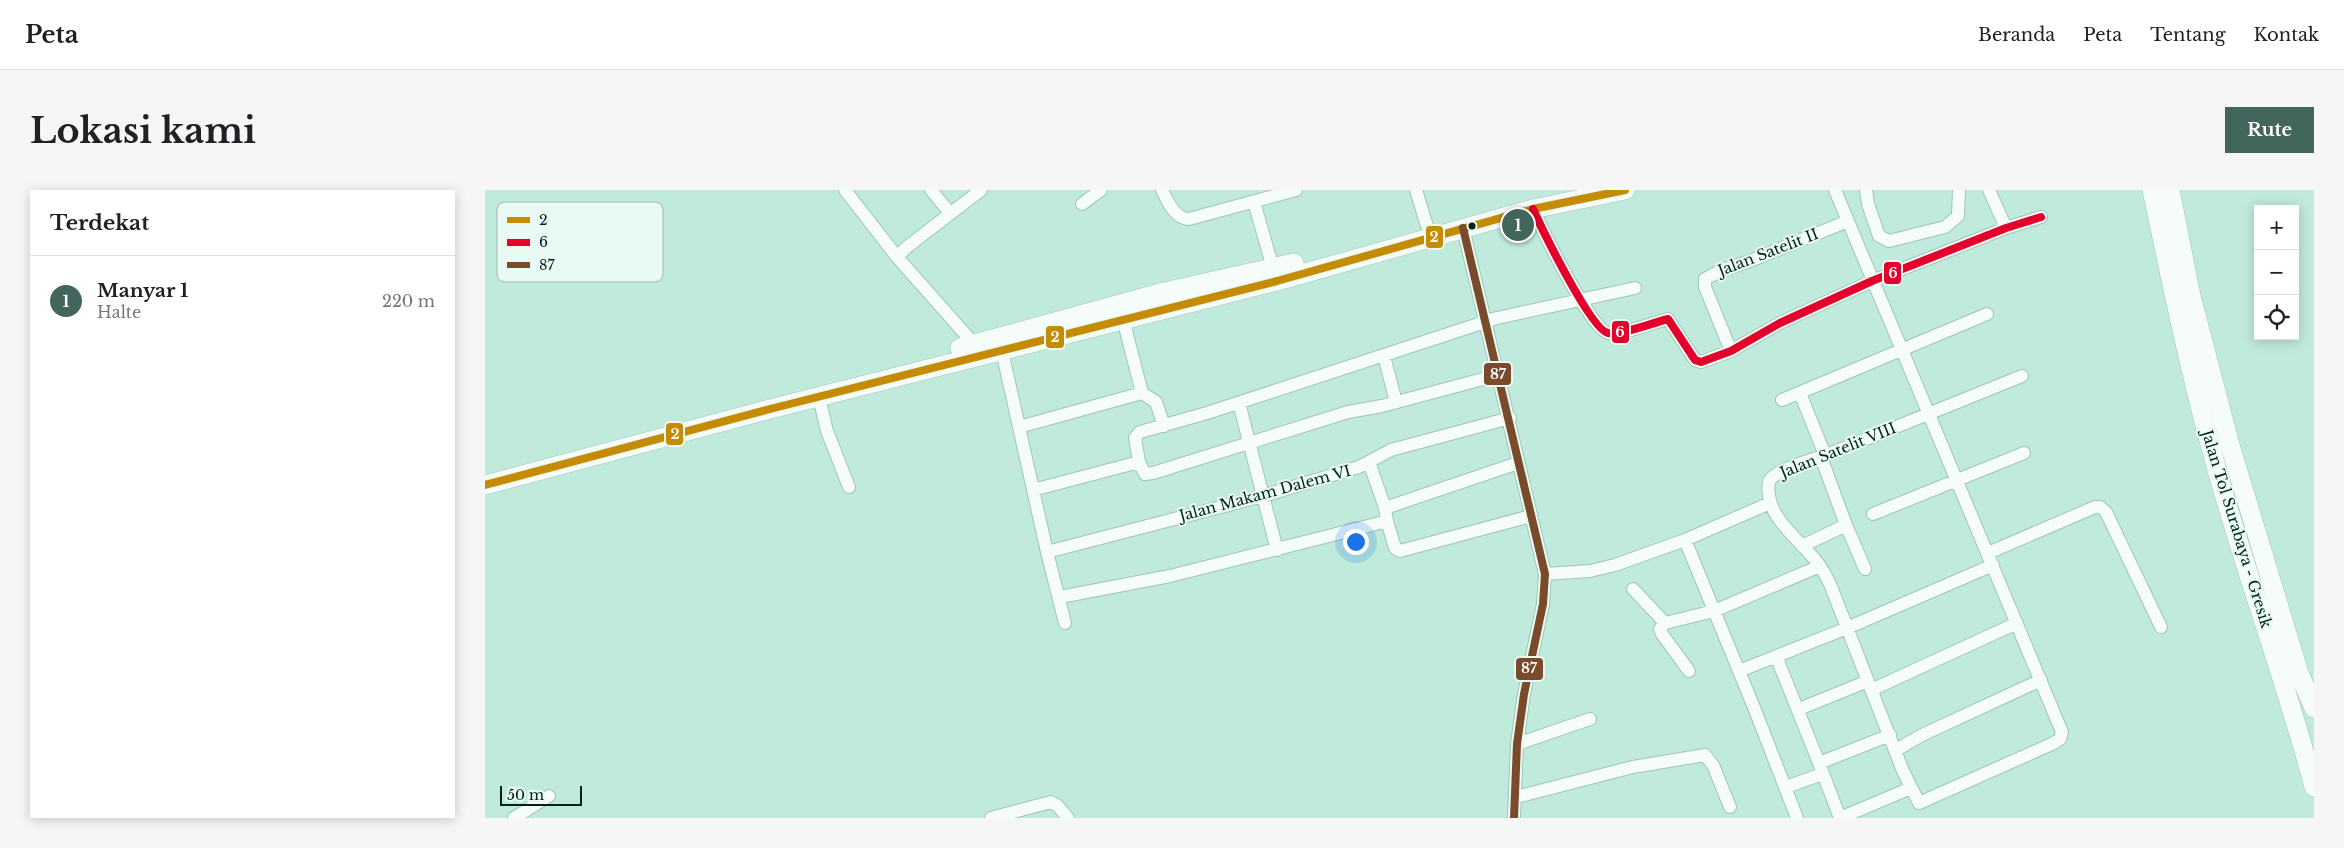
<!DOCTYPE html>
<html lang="id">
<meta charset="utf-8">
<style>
body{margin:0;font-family:"Libre Baskerville",serif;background:#f6f6f6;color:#202124}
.controls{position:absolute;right:15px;top:15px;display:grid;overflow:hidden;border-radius:0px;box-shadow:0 2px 12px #0003}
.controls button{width:45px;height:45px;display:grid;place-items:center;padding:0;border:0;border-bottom:1px solid #e0e0e0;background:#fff;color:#202124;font:25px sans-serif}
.scale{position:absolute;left:15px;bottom:12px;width:82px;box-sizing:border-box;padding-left:5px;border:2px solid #001f17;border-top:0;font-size:14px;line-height:18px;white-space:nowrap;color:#001f17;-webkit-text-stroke:4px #e8faf3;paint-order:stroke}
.you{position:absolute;left:870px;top:351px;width:18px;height:18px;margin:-12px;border:4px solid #fff;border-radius:50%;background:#1a73e8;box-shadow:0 0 0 8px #1a73e833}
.badge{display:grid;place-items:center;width:32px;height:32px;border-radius:50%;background:#43665c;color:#fff;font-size:16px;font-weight:700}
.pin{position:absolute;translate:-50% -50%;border:2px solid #fff;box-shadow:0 1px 5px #0006}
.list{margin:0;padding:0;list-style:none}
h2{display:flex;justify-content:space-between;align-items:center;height:65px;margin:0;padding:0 20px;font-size:21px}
h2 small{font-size:16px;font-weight:400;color:#757577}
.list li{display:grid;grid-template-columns:32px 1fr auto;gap:15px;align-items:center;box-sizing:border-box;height:90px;padding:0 20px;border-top:1px solid #e0e0e0}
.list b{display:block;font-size:19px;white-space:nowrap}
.list p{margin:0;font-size:16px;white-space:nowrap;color:#757577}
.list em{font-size:16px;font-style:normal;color:#757577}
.icon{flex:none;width:28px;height:28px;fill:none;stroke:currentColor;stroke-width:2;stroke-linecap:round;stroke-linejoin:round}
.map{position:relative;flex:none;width:1829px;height:628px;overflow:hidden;border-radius:0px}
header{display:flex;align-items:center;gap:30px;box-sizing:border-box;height:70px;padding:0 25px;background:#fff;border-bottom:1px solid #e0e0e0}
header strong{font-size:24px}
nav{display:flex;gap:28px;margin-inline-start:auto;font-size:18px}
.intro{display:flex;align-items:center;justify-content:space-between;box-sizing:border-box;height:120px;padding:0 30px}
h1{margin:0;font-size:35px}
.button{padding:12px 22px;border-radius:0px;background:#43665c;color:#fff;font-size:18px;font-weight:700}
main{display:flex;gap:30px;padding:0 30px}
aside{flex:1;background:#fff;border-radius:0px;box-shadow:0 2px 12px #0003}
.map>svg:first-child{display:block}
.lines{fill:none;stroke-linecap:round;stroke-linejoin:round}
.minor-casing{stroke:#9fc5b9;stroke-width:14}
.highway-casing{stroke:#9fc5b9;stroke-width:20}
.minor{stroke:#f6fcfa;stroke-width:12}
.highway{stroke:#f6fcfa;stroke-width:19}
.bus-1-casing{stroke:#e8faf3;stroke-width:11}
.bus-2-casing{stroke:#e8faf3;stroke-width:11}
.bus-3-casing{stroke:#e8faf3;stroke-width:11}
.bus-1{stroke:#c68b05;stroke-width:8}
.bus-2{stroke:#e4002b;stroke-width:8}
.bus-3{stroke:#7a4b2a;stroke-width:8}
.bus-dot{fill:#001f17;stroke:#e8faf3;stroke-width:2}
.labels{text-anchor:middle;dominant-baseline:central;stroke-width:4;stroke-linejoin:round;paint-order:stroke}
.street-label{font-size:15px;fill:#001f17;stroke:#e8faf3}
.key{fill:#e8faf3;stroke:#a2b8b1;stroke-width:1}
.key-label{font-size:14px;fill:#001f17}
.line-badge{stroke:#e8faf3;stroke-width:2}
.badge-label{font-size:14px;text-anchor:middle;font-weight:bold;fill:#fff}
</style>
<header>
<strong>Peta</strong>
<nav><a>Beranda</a><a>Peta</a><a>Tentang</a><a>Kontak</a></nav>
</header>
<div class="intro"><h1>Lokasi kami</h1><a class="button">Rute</a></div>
<main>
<aside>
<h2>Terdekat<small></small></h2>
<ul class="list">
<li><span class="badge">1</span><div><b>Manyar 1</b><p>Halte</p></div><em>220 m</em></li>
</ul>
</aside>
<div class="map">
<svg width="1829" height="628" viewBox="0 0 1829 628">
<rect width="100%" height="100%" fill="#c0eadb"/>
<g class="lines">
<defs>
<path id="minor" d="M360,0L412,67L489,154
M446,0L465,23
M677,0C683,12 689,28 704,29L811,0
M931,0L942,36
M1350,0L1577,542L1575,549L1569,553L1434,613L1418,581L1345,394C1342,388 1339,382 1335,376C1317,350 1278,328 1284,291C1294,277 1332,269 1349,262C1412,237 1474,211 1537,186
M1381,0L1383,14L1394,46L1404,51L1460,37L1473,26L1474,0
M1504,0L1521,38
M769,12L788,78
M597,14L616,0
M1048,19C1057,39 1106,140 1123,143C1138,145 1167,133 1183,129L1210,170L1216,172L1246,161L1295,133L1387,91L1521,38L1556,27
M978,38L1060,384L1058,414L1039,504L1032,554L1029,628
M412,67L422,57L496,0
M638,129L657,203
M517,161L562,362L580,433
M1246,161L1220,97V89L1237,80L1265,71L1363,31
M899,166L911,212
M1013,185L897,216L863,222L668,283L660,284L654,272L650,248L655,242L722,223L1012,128L1150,98
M1315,203L1340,265
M334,207L342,241L364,297
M1297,210L1502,124
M754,213L792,360
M534,237L657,203L671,212L679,236
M884,272L900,318
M548,300L654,272
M1388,324L1539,263
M902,331L910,358L915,361L1046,326
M1361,335L1380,379
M1200,350L1285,313
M1317,356L1361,335L1336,267
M562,362L778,306L874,277L906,260L1025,228
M1503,363L1610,317H1615L1621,322L1676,437
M1060,384L1105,381L1130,375L1200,350L1270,520L1312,628
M1148,399L1180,433L1175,439L1177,444L1204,481
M575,407L685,386L887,335L902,331L900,318L1033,273
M1180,433L1229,421L1335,376
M1291,466L1334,573
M1254,481L1362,438L1508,375
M1386,500L1532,433
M1314,519L1383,491
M1032,554L1105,529
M1411,560L1437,545L1556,490
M1301,597L1337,584
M1031,607L1148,577L1220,565L1228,575L1245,617
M29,628L64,606
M506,628L566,612L573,616L583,628
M1355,628L1334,573L1405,545
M1355,628L1426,598"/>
<path id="highway" d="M1667,0C1685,86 1703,173 1726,258C1756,372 1799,483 1829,597
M1685,0L1706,106L1745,255L1814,483L1829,518
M475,158L679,102L809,73
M0,295L289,218L792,91L1048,19L1140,0"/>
</defs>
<use href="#minor" class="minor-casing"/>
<use href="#highway" class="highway-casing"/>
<use href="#minor" class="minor"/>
<use href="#highway" class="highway"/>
<defs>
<path id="bus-1" d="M0,295L289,218L792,91L1048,19L1140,0"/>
<path id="bus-2" d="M1048,19C1057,39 1106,140 1123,143C1138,145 1167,133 1183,129L1210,170L1216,172L1246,161L1295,133L1387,91L1521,38L1556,27"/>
<path id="bus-3" d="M978,38L1060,384L1058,414L1039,504L1032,554L1029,628"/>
</defs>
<use href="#bus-1" class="bus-1-casing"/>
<use href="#bus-2" class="bus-2-casing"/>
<use href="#bus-3" class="bus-3-casing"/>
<use href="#bus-1" class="bus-1"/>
<use href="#bus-2" class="bus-2"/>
<use href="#bus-3" class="bus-3"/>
</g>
<circle class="bus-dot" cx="987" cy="36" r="4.5"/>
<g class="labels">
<g class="street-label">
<text transform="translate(1283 62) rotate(-21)">Jalan Satelit II</text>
<text transform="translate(1353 260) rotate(-22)">Jalan Satelit VIII</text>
<text transform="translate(780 303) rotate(-15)">Jalan Makam Dalem VI</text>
<text transform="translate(1752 339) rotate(73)">Jalan Tol Surabaya - Gresik</text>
</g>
</g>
<rect x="12" y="12" width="166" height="80" rx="8" class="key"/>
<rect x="22" y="27" width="23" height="6" fill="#c68b05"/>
<rect x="22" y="49" width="23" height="7" fill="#e4002b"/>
<rect x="22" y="72" width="23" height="6" fill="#7a4b2a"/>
<g class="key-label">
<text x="54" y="35">2</text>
<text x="54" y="57">6</text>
<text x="54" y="80">87</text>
</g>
<g class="line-badge">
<rect x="940" y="35" width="19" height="24" rx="5" fill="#c68b05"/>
<rect x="1398" y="71" width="19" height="24" rx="5" fill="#e4002b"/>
<rect x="1126" y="130" width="19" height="24" rx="5" fill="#e4002b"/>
<rect x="560" y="135" width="20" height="24" rx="5" fill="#c68b05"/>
<rect x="998" y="172" width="29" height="24" rx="5" fill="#7a4b2a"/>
<rect x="180" y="232" width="19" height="24" rx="5" fill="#c68b05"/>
<rect x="1030" y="467" width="29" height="24" rx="5" fill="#7a4b2a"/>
</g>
<g class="badge-label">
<text x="949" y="52">2</text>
<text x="1408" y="88">6</text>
<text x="1135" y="147">6</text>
<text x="570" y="152">2</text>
<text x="1013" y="189">87</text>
<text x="190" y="249">2</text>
<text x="1044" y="483">87</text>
</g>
</svg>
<div class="controls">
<button>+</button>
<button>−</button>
<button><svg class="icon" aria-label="locate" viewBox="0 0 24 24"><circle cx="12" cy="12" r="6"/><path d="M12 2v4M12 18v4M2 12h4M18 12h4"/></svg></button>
</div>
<div class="scale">50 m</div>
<div class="you"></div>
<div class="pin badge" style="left:1033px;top:35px">1</div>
</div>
</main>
